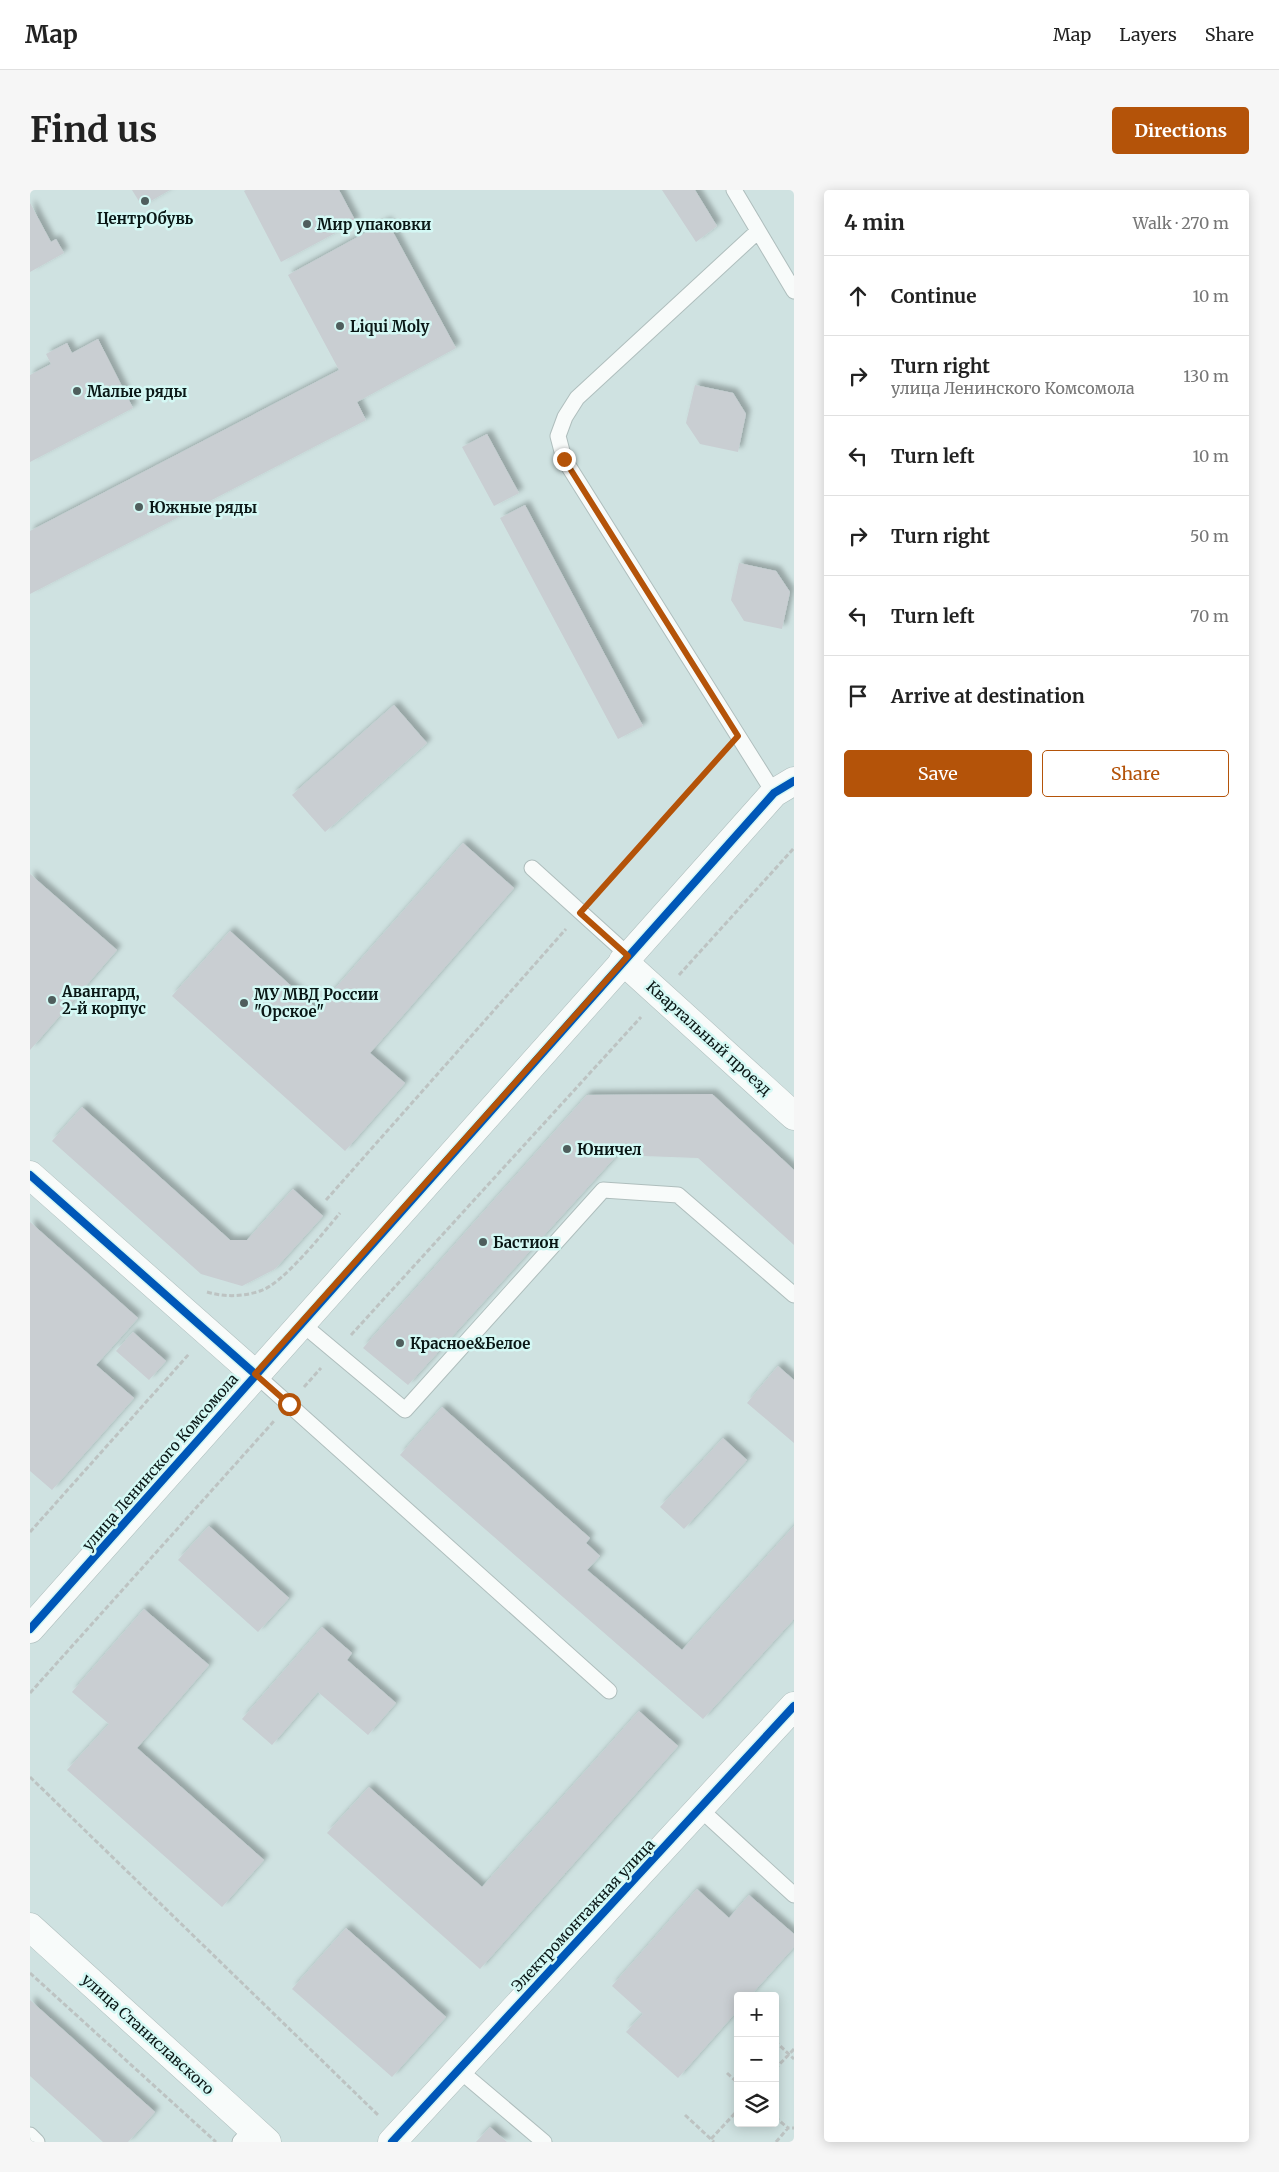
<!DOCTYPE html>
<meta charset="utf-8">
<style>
body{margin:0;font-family:Merriweather,serif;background:#f6f6f6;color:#222}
.controls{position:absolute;right:15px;bottom:15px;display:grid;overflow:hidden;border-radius:5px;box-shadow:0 2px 12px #0003}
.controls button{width:45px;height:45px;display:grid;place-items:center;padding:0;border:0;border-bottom:1px solid #e0e0e0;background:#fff;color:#222;font:25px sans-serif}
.stop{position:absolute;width:15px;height:15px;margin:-11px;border:4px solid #b45309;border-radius:50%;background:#fff}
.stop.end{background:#b45309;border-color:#fff;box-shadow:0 1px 5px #0008}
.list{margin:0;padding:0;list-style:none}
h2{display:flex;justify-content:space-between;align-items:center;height:65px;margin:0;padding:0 20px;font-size:21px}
h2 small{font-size:16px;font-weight:400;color:#767676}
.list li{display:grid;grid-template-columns:32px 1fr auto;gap:15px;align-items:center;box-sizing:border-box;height:80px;padding:0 20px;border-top:1px solid #e0e0e0}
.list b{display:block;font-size:19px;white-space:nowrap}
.list p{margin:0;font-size:16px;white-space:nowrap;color:#767676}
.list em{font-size:16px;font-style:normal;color:#767676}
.actions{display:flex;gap:10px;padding:15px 20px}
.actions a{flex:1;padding:11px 0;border:1px solid #b45309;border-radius:5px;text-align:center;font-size:18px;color:#b45309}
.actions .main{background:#b45309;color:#fff}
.icon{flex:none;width:28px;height:28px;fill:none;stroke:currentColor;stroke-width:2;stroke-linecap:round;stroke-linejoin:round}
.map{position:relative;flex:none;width:764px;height:1952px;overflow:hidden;border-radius:5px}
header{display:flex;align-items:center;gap:30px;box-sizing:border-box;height:70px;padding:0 25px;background:#fff;border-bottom:1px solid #e0e0e0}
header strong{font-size:24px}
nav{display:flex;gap:28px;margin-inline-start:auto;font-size:18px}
.intro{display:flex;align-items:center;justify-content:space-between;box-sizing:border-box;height:120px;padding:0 30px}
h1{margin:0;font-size:35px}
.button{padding:12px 22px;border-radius:5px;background:#b45309;color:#fff;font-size:18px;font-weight:700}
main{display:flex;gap:30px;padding:0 30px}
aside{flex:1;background:#fff;border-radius:5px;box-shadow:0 2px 12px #0003}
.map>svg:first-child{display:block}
.building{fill:#c9ced2;filter:url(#shadow)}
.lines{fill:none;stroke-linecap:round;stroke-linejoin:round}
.lane-casing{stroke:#afbebd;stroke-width:17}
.street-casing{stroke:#afbebd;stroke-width:29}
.secondary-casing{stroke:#afbebd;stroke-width:29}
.path{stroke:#bdc3c2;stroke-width:3;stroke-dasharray:5 2.5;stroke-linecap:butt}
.lane{stroke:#f8fbfa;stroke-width:15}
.street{stroke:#f8fbfa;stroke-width:28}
.secondary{stroke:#f8fbfa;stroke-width:28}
.cycleway-casing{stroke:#d4f8f4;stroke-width:11}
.cycleway{stroke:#0057b8;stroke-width:8}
.route{stroke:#b45309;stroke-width:6}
.poi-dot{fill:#4f5e5d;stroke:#d4f8f4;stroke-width:2}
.labels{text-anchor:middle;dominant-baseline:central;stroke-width:5;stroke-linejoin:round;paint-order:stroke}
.poi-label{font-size:15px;font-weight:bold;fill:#0a1716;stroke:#d4f8f4;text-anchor:start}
.street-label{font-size:15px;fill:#0a1716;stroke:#d4f8f4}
</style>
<header>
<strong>Map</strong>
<nav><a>Map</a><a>Layers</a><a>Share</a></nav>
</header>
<div class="intro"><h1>Find us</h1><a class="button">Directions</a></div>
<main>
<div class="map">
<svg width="764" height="1952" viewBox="0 0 764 1952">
<defs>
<filter id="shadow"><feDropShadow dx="4.5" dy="-4.5" stdDeviation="2.5" flood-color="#0004"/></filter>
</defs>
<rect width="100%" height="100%" fill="#cfe2e1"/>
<path class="building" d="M102,0H140L112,16Z
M216,0H309L326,32L251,72L214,1Z
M632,0H665L687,36L666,52Z
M0,13L21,52L26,49L34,63L0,82Z
M357,31L426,158L327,212L336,230L0,404V341L309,180L258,85Z
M68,149L103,218L0,272V185L21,174L16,164L37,153L42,163Z
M665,195L703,203L716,224L708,262L670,254L656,233Z
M457,244L489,303L464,316L432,257Z
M495,315L613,536L588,549L470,328Z
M709,373L746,381L760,402L752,439L714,431L701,410Z
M364,515L397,553L295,642L262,605Z
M433,653L484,698L340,863L375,893L315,961L142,806L200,741L287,819Z
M0,684L87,760L0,860Z
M682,904L764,980V1055L668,968L587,965L378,1195L333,1158L557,905Z
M52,917L200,1050H217L263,999L293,1026L245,1079L212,1096L171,1084L22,951Z
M0,1032L108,1128L66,1175L104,1208L22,1300L0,1281Z
M103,1142L136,1171L119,1190L86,1161Z
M748,1176L764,1190V1253L717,1213Z
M412,1217L560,1348L556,1353L570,1366L557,1380L652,1460L764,1336V1429L673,1529L370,1265Z
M693,1248L717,1270L654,1339L630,1317Z
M179,1336L259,1408L228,1442L148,1370Z
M114,1419L179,1475L107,1558L234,1670L192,1717L37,1580L79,1534L42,1502Z
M292,1437L322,1463L317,1470L366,1513L338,1545L288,1502L242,1555L212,1529Z
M609,1521L648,1556L450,1779L297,1643L339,1597L452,1697Z
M667,1699L699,1728L719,1705L764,1744V1757L720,1806H708V1820L648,1888L596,1842L613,1824L582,1796Z
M316,1738L416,1827L362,1887L262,1799Z
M0,1810L125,1922L98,1952H73L0,1886Z
M460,1937L477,1952H446Z"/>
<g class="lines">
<defs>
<path id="lane" d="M704,0L764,101
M728,41L547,208L535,227L528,246L534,269L744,603
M502,678L598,765
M271,1133L375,1220L573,1000L648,1005L764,1105
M225,1184L579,1501
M670,1619L764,1705
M429,1880L514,1952
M0,1945L7,1952
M210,1952L222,1938"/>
<path id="street" d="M593,771L764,926
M0,985L225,1184
M362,1952L764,1516"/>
<path id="secondary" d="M0,1439L744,603L764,591
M0,1737L237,1952"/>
</defs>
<use href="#lane" class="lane-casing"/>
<use href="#street" class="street-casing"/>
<use href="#secondary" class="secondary-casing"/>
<path class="path" d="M565,706L692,564
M649,785L764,658
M296,1010L536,739
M177,1102C194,1107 212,1107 230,1101C253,1094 293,1043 310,1023
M321,1145L611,827
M274,1197L291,1178
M0,1342L159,1164
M0,1503L245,1230
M0,1587L348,1925
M0,1783L186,1952
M745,1851L764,1869
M745,1879L764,1859
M697,1883L708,1893
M655,1925L684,1952
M745,1927L758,1938
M681,1949L708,1920
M746,1952L758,1938H764"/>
<use href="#lane" class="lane"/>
<use href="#street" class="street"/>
<use href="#secondary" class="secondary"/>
<defs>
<path id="cycleway" d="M0,985L225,1184
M0,1439L744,603L764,591
M362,1952L764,1516"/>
</defs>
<use href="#cycleway" class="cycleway-casing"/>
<use href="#cycleway" class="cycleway"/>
</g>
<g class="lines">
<path class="route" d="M259,1214L225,1184L598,766L550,723L708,546L534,269"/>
</g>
<g class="poi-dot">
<circle cx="115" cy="11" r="5"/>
<circle cx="277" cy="34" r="5"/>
<circle cx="310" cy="136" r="5"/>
<circle cx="47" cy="201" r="5"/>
<circle cx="109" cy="317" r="5"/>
<circle cx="22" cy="810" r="5"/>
<circle cx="214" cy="813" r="5"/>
<circle cx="537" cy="959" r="5"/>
<circle cx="453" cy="1052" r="5"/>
<circle cx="370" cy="1153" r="5"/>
</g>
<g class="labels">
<g class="poi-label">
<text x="115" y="28" text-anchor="middle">ЦентрОбувь</text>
<text x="287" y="34">Мир упаковки</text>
<text x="320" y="136">Liqui Moly</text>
<text x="57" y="201">Малые ряды</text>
<text x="119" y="317">Южные ряды</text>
<text x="32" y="801">Авангард,<tspan x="32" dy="17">2-й корпус</tspan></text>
<text x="224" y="804">МУ МВД России<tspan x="224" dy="17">"Орское"</tspan></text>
<text x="547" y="959">Юничел</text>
<text x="463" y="1052">Бастион</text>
<text x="380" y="1153">Красное&amp;Белое</text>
</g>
<g class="street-label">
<text transform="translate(679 848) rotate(42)">Квартальный проезд</text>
<text transform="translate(130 1272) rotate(-49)">улица Ленинского Комсомола</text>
<text transform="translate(553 1725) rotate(-47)">Электромонтажная улица</text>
<text transform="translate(118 1844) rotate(42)">улица Станиславского</text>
</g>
</g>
</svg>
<div class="controls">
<button>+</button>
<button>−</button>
<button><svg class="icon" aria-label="layers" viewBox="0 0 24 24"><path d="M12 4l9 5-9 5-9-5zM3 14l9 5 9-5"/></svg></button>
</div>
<div class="stop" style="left:259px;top:1214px"></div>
<div class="stop end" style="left:534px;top:269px"></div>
</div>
<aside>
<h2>4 min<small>Walk · 270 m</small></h2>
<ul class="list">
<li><svg class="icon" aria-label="ahead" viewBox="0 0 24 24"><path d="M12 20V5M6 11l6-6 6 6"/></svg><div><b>Continue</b></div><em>10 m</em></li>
<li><svg class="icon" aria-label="right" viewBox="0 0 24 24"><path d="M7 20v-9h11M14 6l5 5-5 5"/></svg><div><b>Turn right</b><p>улица Ленинского Комсомола</p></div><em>130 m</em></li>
<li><svg class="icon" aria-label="left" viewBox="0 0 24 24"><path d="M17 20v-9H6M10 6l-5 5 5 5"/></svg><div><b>Turn left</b></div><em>10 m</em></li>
<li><svg class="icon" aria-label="right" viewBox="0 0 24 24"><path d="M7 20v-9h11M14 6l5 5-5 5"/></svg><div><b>Turn right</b></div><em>50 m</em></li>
<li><svg class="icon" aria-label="left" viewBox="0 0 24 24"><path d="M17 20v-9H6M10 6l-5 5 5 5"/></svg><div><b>Turn left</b></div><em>70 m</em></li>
<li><svg class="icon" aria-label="arrive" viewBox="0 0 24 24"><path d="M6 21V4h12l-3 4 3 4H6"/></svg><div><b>Arrive at destination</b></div></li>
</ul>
<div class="actions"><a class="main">Save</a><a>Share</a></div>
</aside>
</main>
